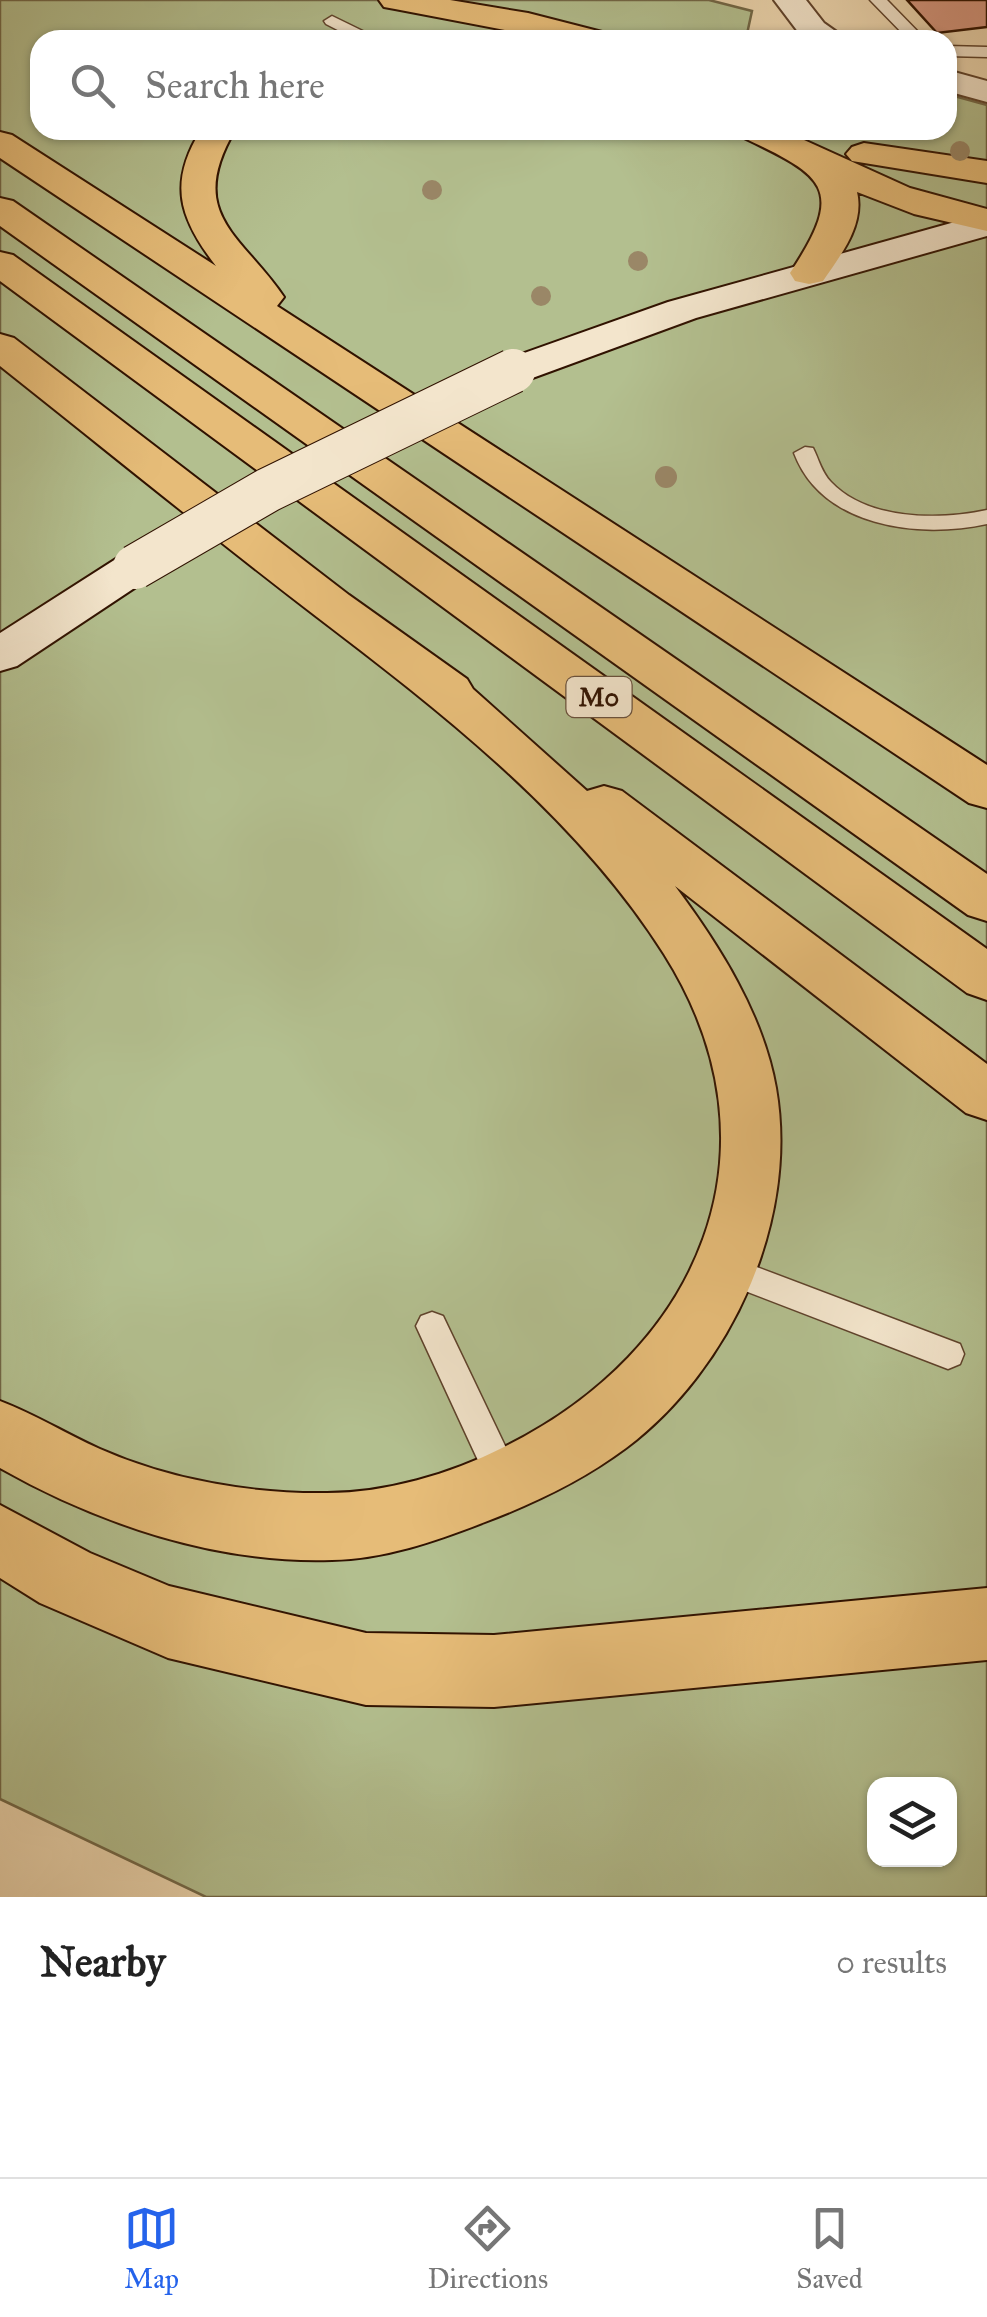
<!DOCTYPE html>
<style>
body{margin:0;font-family:"IM FELL Great Primer",serif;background:#f6f6f6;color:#222}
.controls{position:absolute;right:30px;bottom:30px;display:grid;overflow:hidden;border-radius:20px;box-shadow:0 2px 8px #0004}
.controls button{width:90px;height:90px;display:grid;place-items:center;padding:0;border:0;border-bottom:2px solid #e0e0e0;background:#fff;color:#222;font:50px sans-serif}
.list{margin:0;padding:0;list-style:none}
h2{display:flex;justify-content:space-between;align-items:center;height:130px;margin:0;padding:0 40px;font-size:42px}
h2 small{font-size:32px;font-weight:400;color:#767676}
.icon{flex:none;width:55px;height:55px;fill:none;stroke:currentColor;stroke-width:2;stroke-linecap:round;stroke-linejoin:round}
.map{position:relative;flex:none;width:987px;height:1897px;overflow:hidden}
.search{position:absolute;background:#fff;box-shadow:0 2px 8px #0004;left:30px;right:30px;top:30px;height:110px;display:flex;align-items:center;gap:25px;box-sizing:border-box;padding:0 35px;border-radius:30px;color:#767676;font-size:38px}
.sheet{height:280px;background:#fff}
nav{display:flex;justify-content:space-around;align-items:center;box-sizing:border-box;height:140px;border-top:2px solid #e0e0e0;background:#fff;font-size:28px;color:#767676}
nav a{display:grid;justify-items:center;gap:5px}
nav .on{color:#2563eb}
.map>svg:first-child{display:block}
.green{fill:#b3bf8f;stroke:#726848;stroke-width:2.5;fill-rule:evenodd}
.building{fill:#d79881;stroke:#301200;stroke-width:2.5}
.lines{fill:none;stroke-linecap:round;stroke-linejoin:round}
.lane-casing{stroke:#5f432c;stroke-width:3}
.street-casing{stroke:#5f432c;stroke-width:4}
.secondary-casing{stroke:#301200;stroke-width:4}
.highway-casing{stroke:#301200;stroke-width:4}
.lane{fill:#f3e5cc;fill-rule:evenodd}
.street{fill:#f3e5cc;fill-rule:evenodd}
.secondary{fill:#f3e5cc;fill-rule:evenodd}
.highway{fill:#e6bc78;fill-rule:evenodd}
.secondary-bridge-casing{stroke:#301200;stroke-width:46;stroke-linecap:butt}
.secondary-bridge{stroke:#f3e5cc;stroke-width:44}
.tree{fill:#9a8767}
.labels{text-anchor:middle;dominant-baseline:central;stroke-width:9;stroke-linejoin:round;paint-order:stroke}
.shield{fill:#f3e5cc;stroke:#6a513d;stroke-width:2.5}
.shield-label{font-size:25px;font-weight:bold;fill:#301200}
</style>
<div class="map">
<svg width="987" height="1897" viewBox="0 0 987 1897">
<rect width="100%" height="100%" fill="#edd7b0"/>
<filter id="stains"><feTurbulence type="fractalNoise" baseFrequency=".002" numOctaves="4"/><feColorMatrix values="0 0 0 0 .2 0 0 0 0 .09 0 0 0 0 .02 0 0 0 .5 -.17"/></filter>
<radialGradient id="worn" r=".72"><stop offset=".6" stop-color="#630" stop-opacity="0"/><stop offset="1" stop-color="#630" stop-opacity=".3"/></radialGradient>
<path class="green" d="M0,0H709L752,11L747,34L766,40H40V130H947V94L987,105V1897H206L0,1799ZM874,1784H950V1860H874Z"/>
<path class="building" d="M907,0H987V27L937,33Z"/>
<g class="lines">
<defs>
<path id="lane" d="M870,0H887L926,40H909Z
M332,16L375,37L377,40H357L326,24L324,21Z
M947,46L987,47V57L947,56Z
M805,447L813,448C819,460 822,473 831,482C868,521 940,520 987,510V524C918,539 822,527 794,453Z
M725,1255L960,1344L964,1354L960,1364L948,1369L714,1279L709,1269L714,1259Z
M432,1312L443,1316L518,1473L523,1484L518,1495L506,1500L494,1495L416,1326L421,1316Z"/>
<path id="street" d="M774,0H806L824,23L848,40L802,37Z
M947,70L987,81V102L947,91Z"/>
<path id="secondary" d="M987,213V236L696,318L527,380L513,383L499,380L493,371L499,362L668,302Z
M135,553L151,557L158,567L151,577L17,666L0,671V633L119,557Z"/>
<path id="highway" d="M379,0H450L528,13L606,33L611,40H557L395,9L384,7Z
M201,130H235C185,215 242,235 284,297L277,306L987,765V808L969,803L0,158V132L12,135L216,266C179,218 168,183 201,130Z
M737,130H782L910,188L987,209V231L914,214L857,192C865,225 840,256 823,281L809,284L795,281L790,273C847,188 824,176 742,137Z
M864,143L987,161V183L852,161L846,154L852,147Z
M0,198L13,201L987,874V921L968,915L0,226Z
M0,252L13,255L987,949V1000L967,993L0,281Z
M0,334L14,338L349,595L467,679L473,689L587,791L604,786L622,791L987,1064V1120L966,1113L675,886C719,945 763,1014 776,1088C799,1220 731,1369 626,1448C583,1480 535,1503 485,1522C436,1541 385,1559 332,1560C217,1564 99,1524 0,1468V1401C35,1414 66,1434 100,1449C170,1480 251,1494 327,1493C386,1493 450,1474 502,1448C699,1352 788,1150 664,954C578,818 443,713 317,617C210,535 106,450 0,366Z
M0,1505L90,1553L169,1586L366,1633L494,1635L987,1588V1660L494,1707L366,1705L168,1658L40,1603L0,1578Z"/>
</defs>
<use href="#lane" class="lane-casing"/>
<use href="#street" class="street-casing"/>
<use href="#secondary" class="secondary-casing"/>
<use href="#highway" class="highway-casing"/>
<use href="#lane" class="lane"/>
<use href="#street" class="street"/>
<use href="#secondary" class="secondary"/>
<use href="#highway" class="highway"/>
<defs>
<path id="secondary-bridge" d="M135,567L268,490L513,371"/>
</defs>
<use href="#secondary-bridge" class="secondary-bridge-casing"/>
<use href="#secondary-bridge" class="secondary-bridge"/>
</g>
<g class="tree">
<circle cx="960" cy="151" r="10"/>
<circle cx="432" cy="190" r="10"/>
<circle cx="638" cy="261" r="10"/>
<circle cx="541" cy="296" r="10"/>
<circle cx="666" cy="477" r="11"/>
</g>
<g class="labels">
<rect class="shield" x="566.5" y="677" width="65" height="40" rx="8"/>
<g class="shield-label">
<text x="599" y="697">M0</text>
</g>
</g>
<rect width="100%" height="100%" filter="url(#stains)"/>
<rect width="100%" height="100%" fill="url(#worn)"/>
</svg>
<div class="controls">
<button><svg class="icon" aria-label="layers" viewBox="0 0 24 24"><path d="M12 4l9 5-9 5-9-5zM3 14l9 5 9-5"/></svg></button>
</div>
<div class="search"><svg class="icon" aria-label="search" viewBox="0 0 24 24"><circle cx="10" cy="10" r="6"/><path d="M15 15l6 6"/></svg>Search here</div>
</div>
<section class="sheet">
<h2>Nearby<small>0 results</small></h2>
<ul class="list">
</ul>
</section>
<nav>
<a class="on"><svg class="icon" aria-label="map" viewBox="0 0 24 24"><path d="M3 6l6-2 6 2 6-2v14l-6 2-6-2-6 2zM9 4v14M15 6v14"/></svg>Map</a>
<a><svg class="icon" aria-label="directions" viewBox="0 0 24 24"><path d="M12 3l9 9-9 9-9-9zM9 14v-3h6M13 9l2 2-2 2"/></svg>Directions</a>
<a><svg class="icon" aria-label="saved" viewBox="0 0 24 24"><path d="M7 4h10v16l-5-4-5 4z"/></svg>Saved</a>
</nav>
